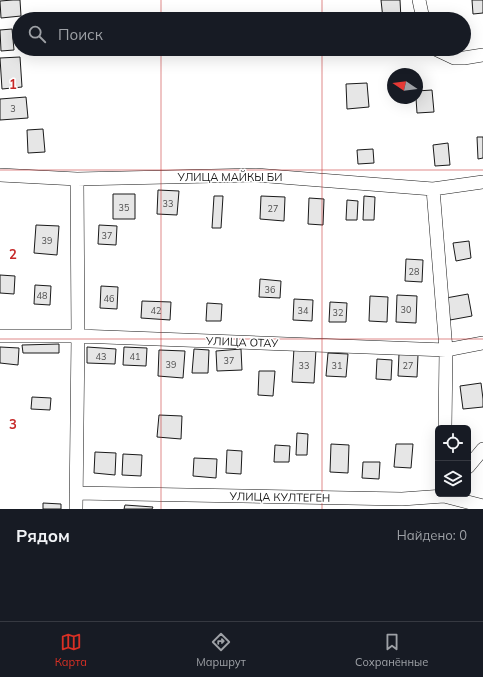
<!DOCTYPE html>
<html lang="ru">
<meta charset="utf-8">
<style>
body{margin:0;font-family:Mulish,sans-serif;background:#20242c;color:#f1f3f6}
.controls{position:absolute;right:12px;bottom:12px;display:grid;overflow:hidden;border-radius:6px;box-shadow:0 4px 16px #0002}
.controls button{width:36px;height:36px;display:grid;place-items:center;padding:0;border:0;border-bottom:1px solid #363941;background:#171b24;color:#f1f3f6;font:20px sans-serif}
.compass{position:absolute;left:387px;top:68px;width:36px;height:36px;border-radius:50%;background:#171b24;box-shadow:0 4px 16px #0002;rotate:283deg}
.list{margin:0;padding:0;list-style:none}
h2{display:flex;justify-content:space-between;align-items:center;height:52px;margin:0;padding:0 16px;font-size:17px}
h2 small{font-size:13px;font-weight:400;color:#9ea1a6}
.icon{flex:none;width:22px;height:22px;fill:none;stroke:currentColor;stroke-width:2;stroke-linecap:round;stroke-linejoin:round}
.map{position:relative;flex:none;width:483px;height:509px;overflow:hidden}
.search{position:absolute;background:#171b24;box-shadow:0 4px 16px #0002;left:12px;right:12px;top:12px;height:44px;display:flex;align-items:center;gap:10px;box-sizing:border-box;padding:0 14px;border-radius:22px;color:#9ea1a6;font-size:15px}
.sheet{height:112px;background:#171b24}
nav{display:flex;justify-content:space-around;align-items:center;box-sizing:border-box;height:56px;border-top:1px solid #363941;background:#171b24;font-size:11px;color:#9ea1a6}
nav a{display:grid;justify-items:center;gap:2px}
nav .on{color:#d93025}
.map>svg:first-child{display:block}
.building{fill:#e6e6e6;stroke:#1a1a1a}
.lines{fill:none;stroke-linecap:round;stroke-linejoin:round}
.minor-casing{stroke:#1a1a1a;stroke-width:14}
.minor{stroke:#fff;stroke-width:13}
.grid{fill:none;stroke:#c62828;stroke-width:1;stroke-opacity:0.55}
.labels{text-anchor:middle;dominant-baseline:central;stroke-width:3;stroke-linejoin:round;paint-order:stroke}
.number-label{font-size:9px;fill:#4d4d4d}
.street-label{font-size:11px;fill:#1a1a1a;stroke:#fff}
.grid-label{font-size:13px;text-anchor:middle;font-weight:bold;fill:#c62828;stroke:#fff;stroke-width:3;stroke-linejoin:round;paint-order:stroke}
</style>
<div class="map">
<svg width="483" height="509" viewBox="0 0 483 509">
<rect width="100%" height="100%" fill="#fff"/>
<path class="building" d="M13,0H20L21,16L1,18L0,1Z
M381,0H400L401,19H383Z
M472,0H483V13L473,14Z
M12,29L14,50L1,51L0,30Z
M20,57L22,87L2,89L0,58Z
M367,83L369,107L347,109L346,84Z
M432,90L434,112L417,113L416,98H417V91Z
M26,97L28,118L0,120V99Z
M43,129L45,152L28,153L27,130Z
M477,137H483V158L478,159Z
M448,143L450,165L435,166L433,145Z
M373,149L374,163L358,164L357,150Z
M158,190L179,191L177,215L157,214Z
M113,194H135V219H113Z
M214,196H223L221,228H212Z
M261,196L285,197L284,221L260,219Z
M364,196L375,197L374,220H363Z
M309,198L324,199L323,225L308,224Z
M347,200L358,201L357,220H346Z
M36,225L59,226L57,255L34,253Z
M99,225L117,226L116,245L98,244Z
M469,241L471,258L456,261L453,243Z
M406,259L423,260L422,282L405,281Z
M0,275L15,276L14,294L0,293Z
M260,279L281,281L280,298L259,297Z
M35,285L51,286L50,305L34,304Z
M101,286L118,287L117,309L100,308Z
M468,294L472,316L450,320L446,298Z
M397,295L417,296L416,323L396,322Z
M370,296L388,297L387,322L369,321Z
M294,299L313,300L312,321L293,320Z
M142,301L171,302L170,320L141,318Z
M330,302L347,303L346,322H329Z
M207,303L222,304L221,321H206Z
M59,344V353H23L22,345Z
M0,347L19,348L18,365L0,363Z
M87,347L116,349L115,364L87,363Z
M124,347L147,348L146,366L123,365Z
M294,348L316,349L314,383L292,382Z
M194,349L209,350L208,373H192Z
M241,349L242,370L217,371L216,351Z
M159,350L185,351L183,378L158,376Z
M328,353L348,354L346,377L326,376Z
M399,354L418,355L417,377L398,376Z
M377,359L392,360L391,380L376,379Z
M259,371H275L273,396L258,395Z
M481,383L483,399V407L463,409L460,386Z
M32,397L51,398L50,410L31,409Z
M159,415L182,416L181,439L157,437Z
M297,433L308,434L307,455H296Z
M331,444L349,445L348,473L330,472Z
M396,444H413L411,468L394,467Z
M275,445L290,446L289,462H274Z
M227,450L242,451L241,474L226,473Z
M95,452L116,453L115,475L94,473Z
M123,454L142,455L141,476L122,475Z
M194,458L217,459L216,478L193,476Z
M363,462H380L379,479L362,478Z
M43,503L61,504V509H43Z
M125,505L153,507L152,509H124Z"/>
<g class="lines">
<defs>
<path id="minor" d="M419,0L423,19
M435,49L454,58H464L483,55
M0,175L77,179L256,175L433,189L483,182
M433,189L446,350L445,428
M0,336H78L446,350L483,343
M468,467L483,449
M76,493L402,499L444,496L483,506
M76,509L78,336L77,179"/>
</defs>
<use href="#minor" class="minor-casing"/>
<use href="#minor" class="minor"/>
</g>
<path class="grid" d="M161,0V19M322,0V19M161,49V509M322,49V509M0,170H483M0,339H483"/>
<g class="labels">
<g class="number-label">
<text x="13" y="108">3</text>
<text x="168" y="203">33</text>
<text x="124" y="207">35</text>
<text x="273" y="208">27</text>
<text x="107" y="235">37</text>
<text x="47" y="240">39</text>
<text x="414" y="271">28</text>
<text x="270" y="289">36</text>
<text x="42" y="295">48</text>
<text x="109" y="298">46</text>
<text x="406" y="309">30</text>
<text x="156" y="310">42</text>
<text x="303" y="310">34</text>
<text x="338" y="312">32</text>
<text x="101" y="356">43</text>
<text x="135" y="356">41</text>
<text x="229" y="360">37</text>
<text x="171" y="364">39</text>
<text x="304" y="365">33</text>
<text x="337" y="365">31</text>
<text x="408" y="365">27</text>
</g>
<g class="street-label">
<text x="230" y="177">УЛИЦА МАЙКЫ БИ</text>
<text transform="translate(242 342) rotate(2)">УЛИЦА ОТАУ</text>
<text transform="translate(280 497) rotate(1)">УЛИЦА КУЛТЕГЕН</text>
</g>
</g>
<g class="grid-label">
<text x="13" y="89">1</text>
<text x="13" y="259">2</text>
<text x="13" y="429">3</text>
</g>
</svg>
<div class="controls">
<button><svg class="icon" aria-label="locate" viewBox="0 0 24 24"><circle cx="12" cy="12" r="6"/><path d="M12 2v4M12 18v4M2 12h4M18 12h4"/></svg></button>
<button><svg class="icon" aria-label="layers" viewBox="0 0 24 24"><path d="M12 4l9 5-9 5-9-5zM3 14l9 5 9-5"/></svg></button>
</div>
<svg class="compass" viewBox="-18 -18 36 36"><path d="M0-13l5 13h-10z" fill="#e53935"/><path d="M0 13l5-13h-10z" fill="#9ea1a6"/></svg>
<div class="search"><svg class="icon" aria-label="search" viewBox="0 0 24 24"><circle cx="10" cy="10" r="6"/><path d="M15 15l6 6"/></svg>Поиск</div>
</div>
<section class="sheet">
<h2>Рядом<small>Найдено: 0</small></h2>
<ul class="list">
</ul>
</section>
<nav>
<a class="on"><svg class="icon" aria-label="map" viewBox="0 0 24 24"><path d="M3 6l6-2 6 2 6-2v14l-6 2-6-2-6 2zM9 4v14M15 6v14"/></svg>Карта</a>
<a><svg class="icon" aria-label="directions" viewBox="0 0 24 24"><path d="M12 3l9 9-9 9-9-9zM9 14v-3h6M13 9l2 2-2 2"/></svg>Маршрут</a>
<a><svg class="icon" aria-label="saved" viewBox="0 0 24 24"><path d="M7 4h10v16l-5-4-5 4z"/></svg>Сохранённые</a>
</nav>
